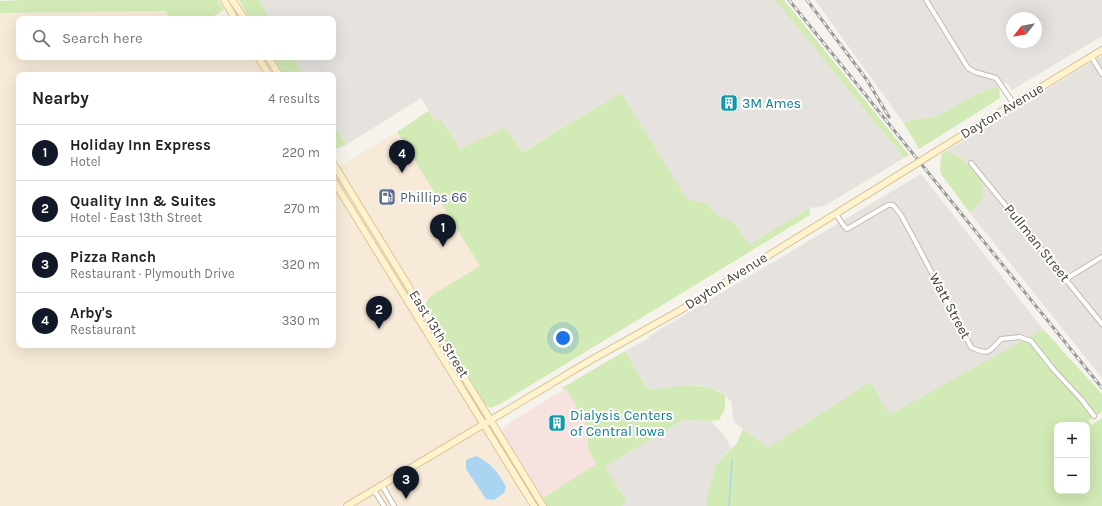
<!DOCTYPE html>
<meta charset="utf-8">
<style>
body{margin:0;font-family:Karla,sans-serif;background:#f6f6f6;color:#202124}
.controls{position:absolute;right:12px;bottom:12px;display:grid;overflow:hidden;border-radius:8px;box-shadow:0 4px 16px #0002}
.controls button{width:36px;height:36px;display:grid;place-items:center;padding:0;border:0;border-bottom:1px solid #e0e0e0;background:#fff;color:#202124;font:20px sans-serif}
.compass{position:absolute;left:1006px;top:12px;width:36px;height:36px;border-radius:50%;background:#fff;box-shadow:0 4px 16px #0002;rotate:239deg}
.you{position:absolute;left:563px;top:338px;width:14px;height:14px;margin:-10px;border:3px solid #fff;border-radius:50%;background:#1a73e8;box-shadow:0 0 0 6px #1a73e833}
.badge{display:grid;place-items:center;width:26px;height:26px;border-radius:50%;background:#111827;color:#fff;font-size:13px;font-weight:700}
.pin{position:absolute;translate:-50% -33px;filter:drop-shadow(0 1px 2px #0008)}
.pin::after{content:'';position:absolute;top:21px;width:14px;height:12px;background:inherit;clip-path:polygon(0 0,100% 0,50% 100%)}
.list{margin:0;padding:0;list-style:none}
h2{display:flex;justify-content:space-between;align-items:center;height:52px;margin:0;padding:0 16px;font-size:17px}
h2 small{font-size:13px;font-weight:400;color:#757577}
.list li{display:grid;grid-template-columns:26px 1fr auto;gap:12px;align-items:center;box-sizing:border-box;height:56px;padding:0 16px;border-top:1px solid #e0e0e0}
.list b{display:block;font-size:15px;white-space:nowrap}
.list p{margin:0;font-size:13px;white-space:nowrap;color:#757577}
.list em{font-size:13px;font-style:normal;color:#757577}
.icon{flex:none;width:22px;height:22px;fill:none;stroke:currentColor;stroke-width:2;stroke-linecap:round;stroke-linejoin:round}
.map{position:relative;flex:none;width:1102px;height:506px;overflow:hidden}
.search{position:absolute;background:#fff;box-shadow:0 4px 16px #0002;left:16px;top:16px;width:320px;height:44px;display:flex;align-items:center;gap:10px;box-sizing:border-box;padding:0 14px;border-radius:8px;color:#757577;font-size:15px}
.panel{position:absolute;background:#fff;box-shadow:0 4px 16px #0002;left:16px;top:72px;width:320px;height:276px;border-radius:8px}
.map>svg:first-child{display:block}
.commercial{fill:#f7ead8}
.industrial{fill:#e6e2dd;fill-rule:evenodd}
.medical{fill:#f6e3e0}
.green{fill:#d2eab5;fill-rule:evenodd}
.water{fill:#a9d4f2}
.lines{fill:none;stroke-linecap:round;stroke-linejoin:round}
.stream{stroke:#a9d4f2;stroke-width:1.5}
.minor-casing{stroke:#c2bbae;stroke-width:6}
.secondary-casing{stroke:#d6c79b;stroke-width:8}
.minor{stroke:#fff;stroke-width:4}
.secondary{stroke:#fff3cd;stroke-width:6}
.rail-casing{stroke:#9a9a9a;stroke-width:3}
.rail{stroke:#fff;stroke-width:1.5;stroke-dasharray:4.5;stroke-linecap:butt}
.secondary-bridge-casing{stroke:#d6c79b;stroke-width:8;stroke-linecap:butt}
.secondary-bridge{stroke:#fff3cd;stroke-width:6}
.labels{text-anchor:middle;dominant-baseline:central;stroke-width:4;stroke-linejoin:round;paint-order:stroke}
.culture-label{font-size:14px;fill:#0d838f;stroke:#fff;text-anchor:start}
.street-label{font-size:14px;fill:#4b4439;stroke:#fff}
.service-label{font-size:14px;fill:#4e5e75;stroke:#fff;text-anchor:start}
</style>
<div class="map">
<svg width="1102" height="506" viewBox="0 0 1102 506">
<rect width="100%" height="100%" fill="#f6f3ec"/>
<path class="commercial" d="M165,11L170,19H19V57H253L264,75H19V345H333V170L397,132L480,266L410,309L521,491L528,506H354L429,462L425,455L340,506H0V13Z"/>
<path class="industrial" d="M259,0H775L904,158L824,206L809,208L749,246L733,221H726L716,216L707,204L687,200L621,93L521,152L505,128L460,149L441,119L436,123L421,98L346,145L333,123V75H304L293,57H333V19H270Z
M815,0H1102V36L1012,90L1007,83L974,95L938,116L903,122ZM1012,18H1036V42H1012Z
M1102,56V378L970,213L974,208L960,157L946,151Z
M921,174L1043,329L890,416L870,383L768,449L734,422L731,401L718,390L698,385L648,390L625,351L649,338V336Z
M684,420L711,421L724,435L731,448L716,464L707,496V506H621L627,502L605,466Z"/>
<path class="medical" d="M566,388L588,428V449L596,464L543,498L501,431L506,425Z"/>
<path class="green" d="M24,0H218L224,10L209,19H170L165,11L0,13V1Z
M239,0H259L270,19H250Z
M775,0H784L909,155L904,158Z
M273,57H293L304,75H284Z
M999,86L1000,98L919,149L903,122L938,116L974,95Z
M621,93L687,199L707,204C714,213 720,221 733,221L749,245L809,208L810,215L500,404L490,408L484,404L425,306L429,297L480,266L397,132L428,111L436,122L441,119L460,149L505,128L522,152Z
M333,123L346,145L333,150Z
M946,151L960,157L980,177L983,198L970,213L941,174L940,166L942,153Z
M1043,329L1102,394V412L1088,421L1092,425L1102,418V506H707V496L716,464L737,443L743,429L768,448L870,382L890,415ZM1057,425H1087V491H1057Z
M625,351L648,390C673,388 705,379 725,396V409L719,420L711,421L684,420L605,466L627,502L621,506H547L543,498L596,464L588,449V428L566,388L563,390L562,388Z"/>
<path class="water" d="M476,456C490,462 499,473 506,487L504,493L494,500L486,499L466,469V460Z"/>
<g class="lines">
<path class="stream" d="M729,506L732,460"/>
<defs>
<path id="minor" d="M926,0L968,68L975,72L996,78L1014,104
M1091,56L1102,74
M971,163L1102,324
M836,214L844,226L847,229L888,205H893L901,215L914,239L971,347C987,356 990,352 1001,339L1020,337L1031,341L1054,370L1082,400L1094,416
M1066,279L1102,257
M382,485L394,506
M374,490L384,506"/>
<path id="secondary" d="M224,0L235,19
M232,0L245,19
M258,57L269,75
M268,57L279,75
M943,147L1102,50
M333,163L543,506
M333,180L534,506
M347,506L591,360L679,311L903,172"/>
</defs>
<use href="#minor" class="minor-casing"/>
<use href="#secondary" class="secondary-casing"/>
<use href="#minor" class="minor"/>
<use href="#secondary" class="secondary"/>
<defs>
<path id="rail" d="M789,0L1102,388
M807,0L867,80L889,117"/>
</defs>
<use href="#rail" class="rail-casing"/>
<use href="#rail" class="rail"/>
<defs>
<path id="secondary-bridge" d="M903,172L943,147"/>
</defs>
<use href="#secondary-bridge" class="secondary-bridge-casing"/>
<use href="#secondary-bridge" class="secondary-bridge"/>
</g>
<defs>
<symbol id="building-square" viewBox="-11 -11 22 22"><rect x="-9" y="-9" width="18" height="18" rx="4" fill="#0f9aa8" stroke="#fff"/><path d="M-4-6H4V6H1V3H-1V6H-4ZM-2.5-4.3h1.7v1.8h-1.7ZM.8-4.3h1.7v1.8H.8ZM-2.5-1h1.7V.8h-1.7ZM.8-1h1.7V.8H.8Z" fill="#fff"/></symbol>
<symbol id="fuel-square" viewBox="-11 -11 22 22"><rect x="-9" y="-9" width="18" height="18" rx="4" fill="#5c6f8a" stroke="#fff"/><path d="M-5.5-6h7V0h2V4h1.3V-2.5L3-4.5l.8-.8L6-3V5H2.5V1h-1V6h-7ZM-4.2-4.7v3.2H.2V-4.7Z" fill="#fff"/></symbol>
</defs>
<g fill-rule="evenodd">
<use href="#building-square" x="719" y="93" width="20" height="20"/>
<use href="#fuel-square" x="377" y="187" width="20" height="20"/>
<use href="#building-square" x="547" y="413" width="20" height="20"/>
</g>
<g class="labels">
<g class="culture-label">
<text x="742" y="103">3M Ames</text>
<text x="570" y="415">Dialysis Centers<tspan x="570" dy="16">of Central Iowa</tspan></text>
</g>
<g class="street-label">
<text transform="translate(1002 111) rotate(-31)">Dayton Avenue</text>
<text transform="translate(1037 243) rotate(51)">Pullman Street</text>
<text transform="translate(726 281) rotate(-32)">Dayton Avenue</text>
<text transform="translate(950 306) rotate(62)">Watt Street</text>
<text transform="translate(439 334) rotate(58)">East 13th Street</text>
</g>
<g class="service-label">
<text x="400" y="197">Phillips 66</text>
</g>
</g>
</svg>
<div class="controls">
<button>+</button>
<button>−</button>
</div>
<svg class="compass" viewBox="-18 -18 36 36"><path d="M0-13l5 13h-10z" fill="#e53935"/><path d="M0 13l5-13h-10z" fill="#757577"/></svg>
<div class="you"></div>
<div class="pin badge" style="left:443px;top:247px">1</div>
<div class="pin badge" style="left:379px;top:329px">2</div>
<div class="pin badge" style="left:406px;top:499px">3</div>
<div class="pin badge" style="left:402px;top:173px">4</div>
<div class="search"><svg class="icon" aria-label="search" viewBox="0 0 24 24"><circle cx="10" cy="10" r="6"/><path d="M15 15l6 6"/></svg>Search here</div>
<section class="panel">
<h2>Nearby<small>4 results</small></h2>
<ul class="list">
<li><span class="badge">1</span><div><b>Holiday Inn Express</b><p>Hotel</p></div><em>220 m</em></li>
<li><span class="badge">2</span><div><b>Quality Inn &amp; Suites</b><p>Hotel · East 13th Street</p></div><em>270 m</em></li>
<li><span class="badge">3</span><div><b>Pizza Ranch</b><p>Restaurant · Plymouth Drive</p></div><em>320 m</em></li>
<li><span class="badge">4</span><div><b>Arby's</b><p>Restaurant</p></div><em>330 m</em></li>
</ul>
</section>
</div>
